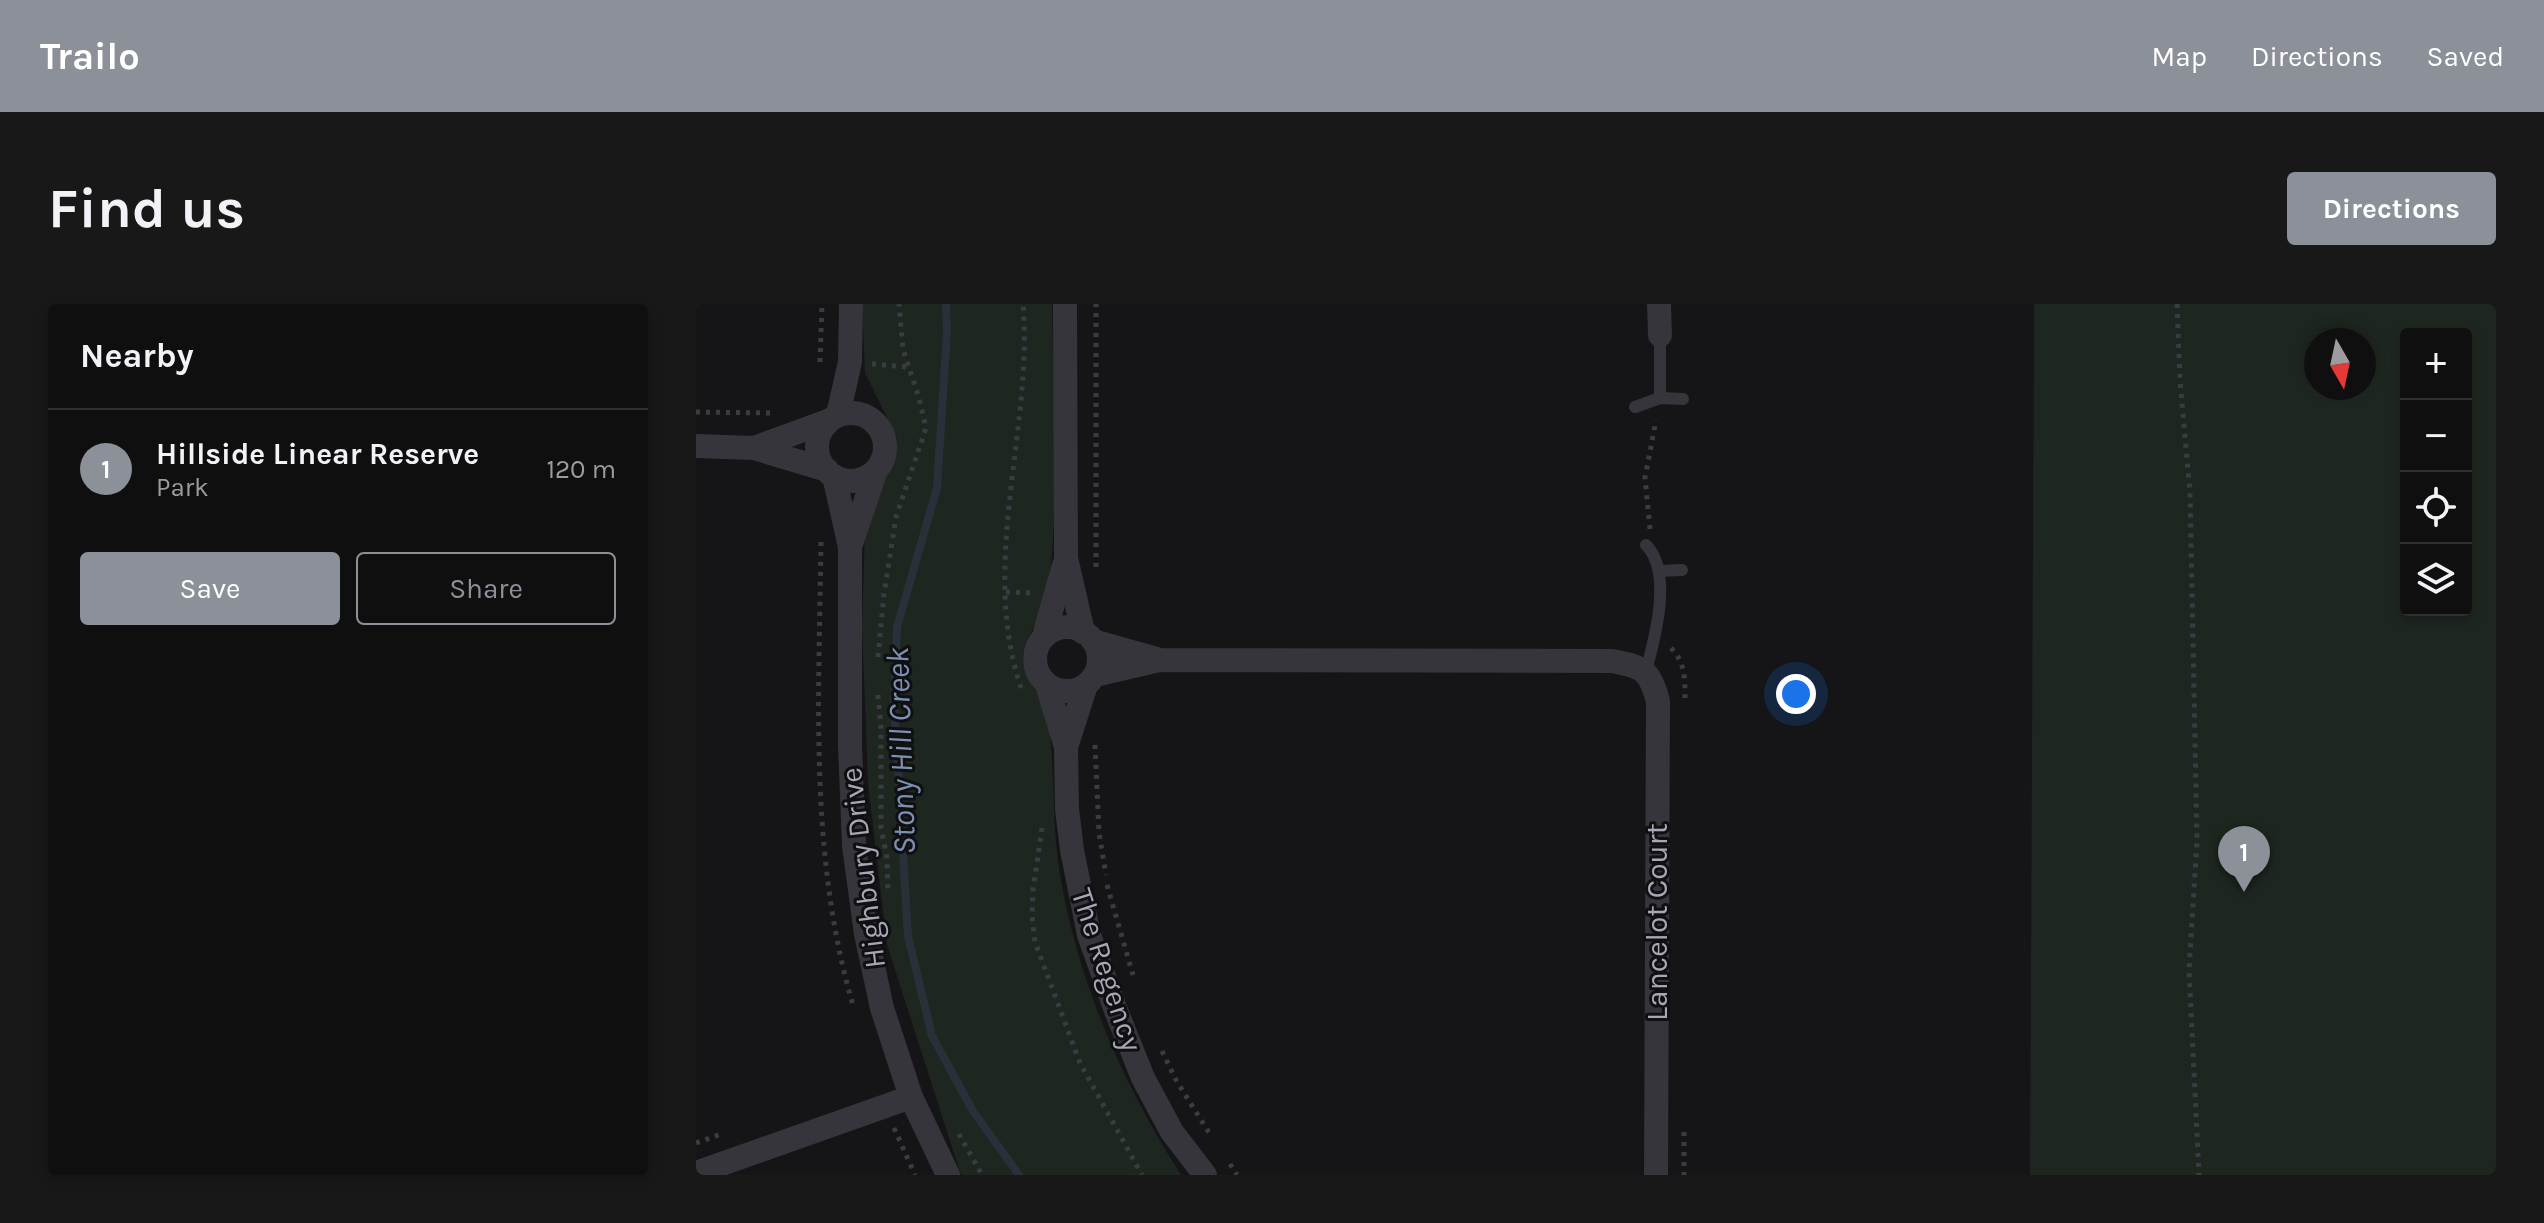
<!DOCTYPE html>
<meta charset="utf-8">
<style>
body{margin:0;font-family:Karla,sans-serif;background:#191819;color:#f1f3f6}
.controls{position:absolute;right:24px;top:24px;display:grid;overflow:hidden;border-radius:8px;box-shadow:0 4px 12px #0003}
.controls button{width:72px;height:72px;display:grid;place-items:center;padding:0;border:0;border-bottom:2px solid #302f30;background:#100f10;color:#f1f3f6;font:40px sans-serif}
.compass{position:absolute;left:1608px;top:24px;width:72px;height:72px;border-radius:50%;background:#100f10;box-shadow:0 4px 12px #0003;rotate:171deg}
.you{position:absolute;left:1100px;top:390px;width:28px;height:28px;margin:-20px;border:6px solid #fff;border-radius:50%;background:#1a73e8;box-shadow:0 0 0 12px #1a73e833}
.badge{display:grid;place-items:center;width:52px;height:52px;border-radius:50%;background:#8c9099;color:#fff;font-size:26px;font-weight:700}
.pin{position:absolute;translate:-50% -66px;filter:drop-shadow(0 2px 4px #0008)}
.pin::after{content:'';position:absolute;top:42px;width:28px;height:24px;background:inherit;clip-path:polygon(0 0,100% 0,50% 100%)}
.list{margin:0;padding:0;list-style:none}
h2{display:flex;justify-content:space-between;align-items:center;height:104px;margin:0;padding:0 32px;font-size:34px}
h2 small{font-size:26px;font-weight:400;color:#9c9c9f}
.list li{display:grid;grid-template-columns:52px 1fr auto;gap:24px;align-items:center;box-sizing:border-box;height:120px;padding:0 32px;border-top:2px solid #302f30}
.list b{display:block;font-size:30px;white-space:nowrap}
.list p{margin:0;font-size:26px;white-space:nowrap;color:#9c9c9f}
.list em{font-size:26px;font-style:normal;color:#9c9c9f}
.actions{display:flex;gap:16px;padding:24px 32px}
.actions a{flex:1;padding:18px 0;border:2px solid #8c9099;border-radius:8px;text-align:center;font-size:28px;color:#8c9099}
.actions .main{background:#8c9099;color:#fff}
.icon{flex:none;width:44px;height:44px;fill:none;stroke:currentColor;stroke-width:2;stroke-linecap:round;stroke-linejoin:round}
.map{position:relative;flex:none;width:1800px;height:871px;overflow:hidden;border-radius:8px}
header{display:flex;align-items:center;gap:48px;box-sizing:border-box;height:112px;padding:0 40px;background:#8c9099;color:#fff}
header strong{font-size:38px}
nav{display:flex;gap:44px;margin-inline-start:auto;font-size:28px}
.intro{display:flex;align-items:center;justify-content:space-between;box-sizing:border-box;height:192px;padding:0 48px}
h1{margin:0;font-size:56px}
.button{padding:20px 36px;border-radius:8px;background:#8c9099;color:#fff;font-size:28px;font-weight:700}
main{display:flex;gap:48px;padding:0 48px}
aside{flex:1;background:#100f10;border-radius:8px;box-shadow:0 4px 12px #0003}
.map>svg:first-child{display:block}
.green{fill:#1e2620;fill-rule:evenodd}
.lines{fill:none;stroke-linecap:round;stroke-linejoin:round}
.stream{stroke:#2a303a;stroke-width:8}
.path{stroke:#3b3c42;stroke-width:5;stroke-dasharray:4 6;stroke-linecap:butt}
.service{stroke:#35353b;stroke-width:12}
.minor{stroke:#35353b;stroke-width:24}
.labels{text-anchor:middle;dominant-baseline:central;stroke-width:6;stroke-linejoin:round;paint-order:stroke}
.street-label{font-size:30px;fill:#a6a8b6;stroke:#100f11}
.water-label{font-size:32px;font-style:italic;fill:#7d90b2;stroke:#100f11}
</style>
<header>
<strong>Trailo</strong>
<nav><a>Map</a><a>Directions</a><a>Saved</a></nav>
</header>
<div class="intro"><h1>Find us</h1><a class="button">Directions</a></div>
<main>
<aside>
<h2>Nearby<small></small></h2>
<ul class="list">
<li><span class="badge">1</span><div><b>Hillside Linear Reserve</b><p>Park</p></div><em>120 m</em></li>
</ul>
<div class="actions"><a class="main">Save</a><a>Share</a></div>
</aside>
<div class="map">
<svg width="1800" height="871" viewBox="0 0 1800 871">
<rect width="100%" height="100%" fill="#151416"/>
<path class="green" d="M166,0H356C357,89 363,184 354,273C352,286 348,301 343,313C337,326 327,339 327,352C326,371 337,380 345,396C350,405 353,420 354,431C359,477 356,523 364,570C382,679 426,778 485,871H265L191,641L172,479L166,323L169,225L201,134L169,69Z
M1338,0H1800V871H1334ZM1710,30H1770V306H1710ZM1668,36V84H1620V36Z"/>
<g class="lines">
<path class="stream" d="M250,0L251,28L241,184L201,323L198,397L212,632L236,732L277,807L323,871"/>
<path class="path" d="M1481,0L1484,76L1494,189L1501,537L1493,666L1503,871
M124,58L126,0
M176,60L211,63
M0,108L79,109
M954,225L949,174L960,116
M125,238C123,392 113,552 157,701
M400,263V0
M310,288L337,289
M975,344C989,358 989,374 989,394
M182,353L188,290L200,213L230,124L223,94L207,45L203,0
M325,384C283,259 337,127 327,0
M182,391L185,423V524L191,554L192,588
M399,441L403,529L410,571
M346,524L337,586L336,612L339,638L384,759L446,871
M411,581L437,671
M466,747L480,776L515,832
M198,824L219,871
M988,828V871
M263,830L286,871
M0,839L28,829
M534,860L541,871"/>
<path class="service" d="M964,31V94
M939,103L964,94L987,95
M963,267L986,266
M950,367C959,334 977,268 950,241"/>
<path class="minor" d="M369,0L370,254L387,328
M963,0L964,31
M121 143a34 34 0 1 1 68 0a34 34 0 1 1-68 0Z
M142,111L154,58L155,0
M0,142L58,144L131,166
M58,144L132,117
M138,172L154,243V441L158,542L170,630L186,704L215,793L252,871
M154,243L180,166
M339 355a32 32 0 1 1 64 0a32 32 0 1 1-64 0Z
M348,332L368,261
M397,337L461,355
M399,371L463,356L916,357C947,363 953,365 962,397L960,871
M351,381L370,443L371,505L376,546L393,631L419,704L447,774L476,828L509,871
M370,443L390,381
M0,869L215,793"/>
</g>
<g class="labels">
<g class="street-label">
<text transform="translate(167 564) rotate(-97)">Highbury Drive</text>
<text transform="translate(961 618) rotate(-90)">Lancelot Court</text>
<text transform="translate(411 666) rotate(72)">The Regency</text>
</g>
<g class="water-label">
<text transform="translate(205 447) rotate(-92)">Stony Hill Creek</text>
</g>
</g>
</svg>
<div class="controls">
<button>+</button>
<button>−</button>
<button><svg class="icon" aria-label="locate" viewBox="0 0 24 24"><circle cx="12" cy="12" r="6"/><path d="M12 2v4M12 18v4M2 12h4M18 12h4"/></svg></button>
<button><svg class="icon" aria-label="layers" viewBox="0 0 24 24"><path d="M12 4l9 5-9 5-9-5zM3 14l9 5 9-5"/></svg></button>
</div>
<svg class="compass" viewBox="-18 -18 36 36"><path d="M0-13l5 13h-10z" fill="#e53935"/><path d="M0 13l5-13h-10z" fill="#9c9c9f"/></svg>
<div class="you"></div>
<div class="pin badge" style="left:1548px;top:588px">1</div>
</div>
</main>
